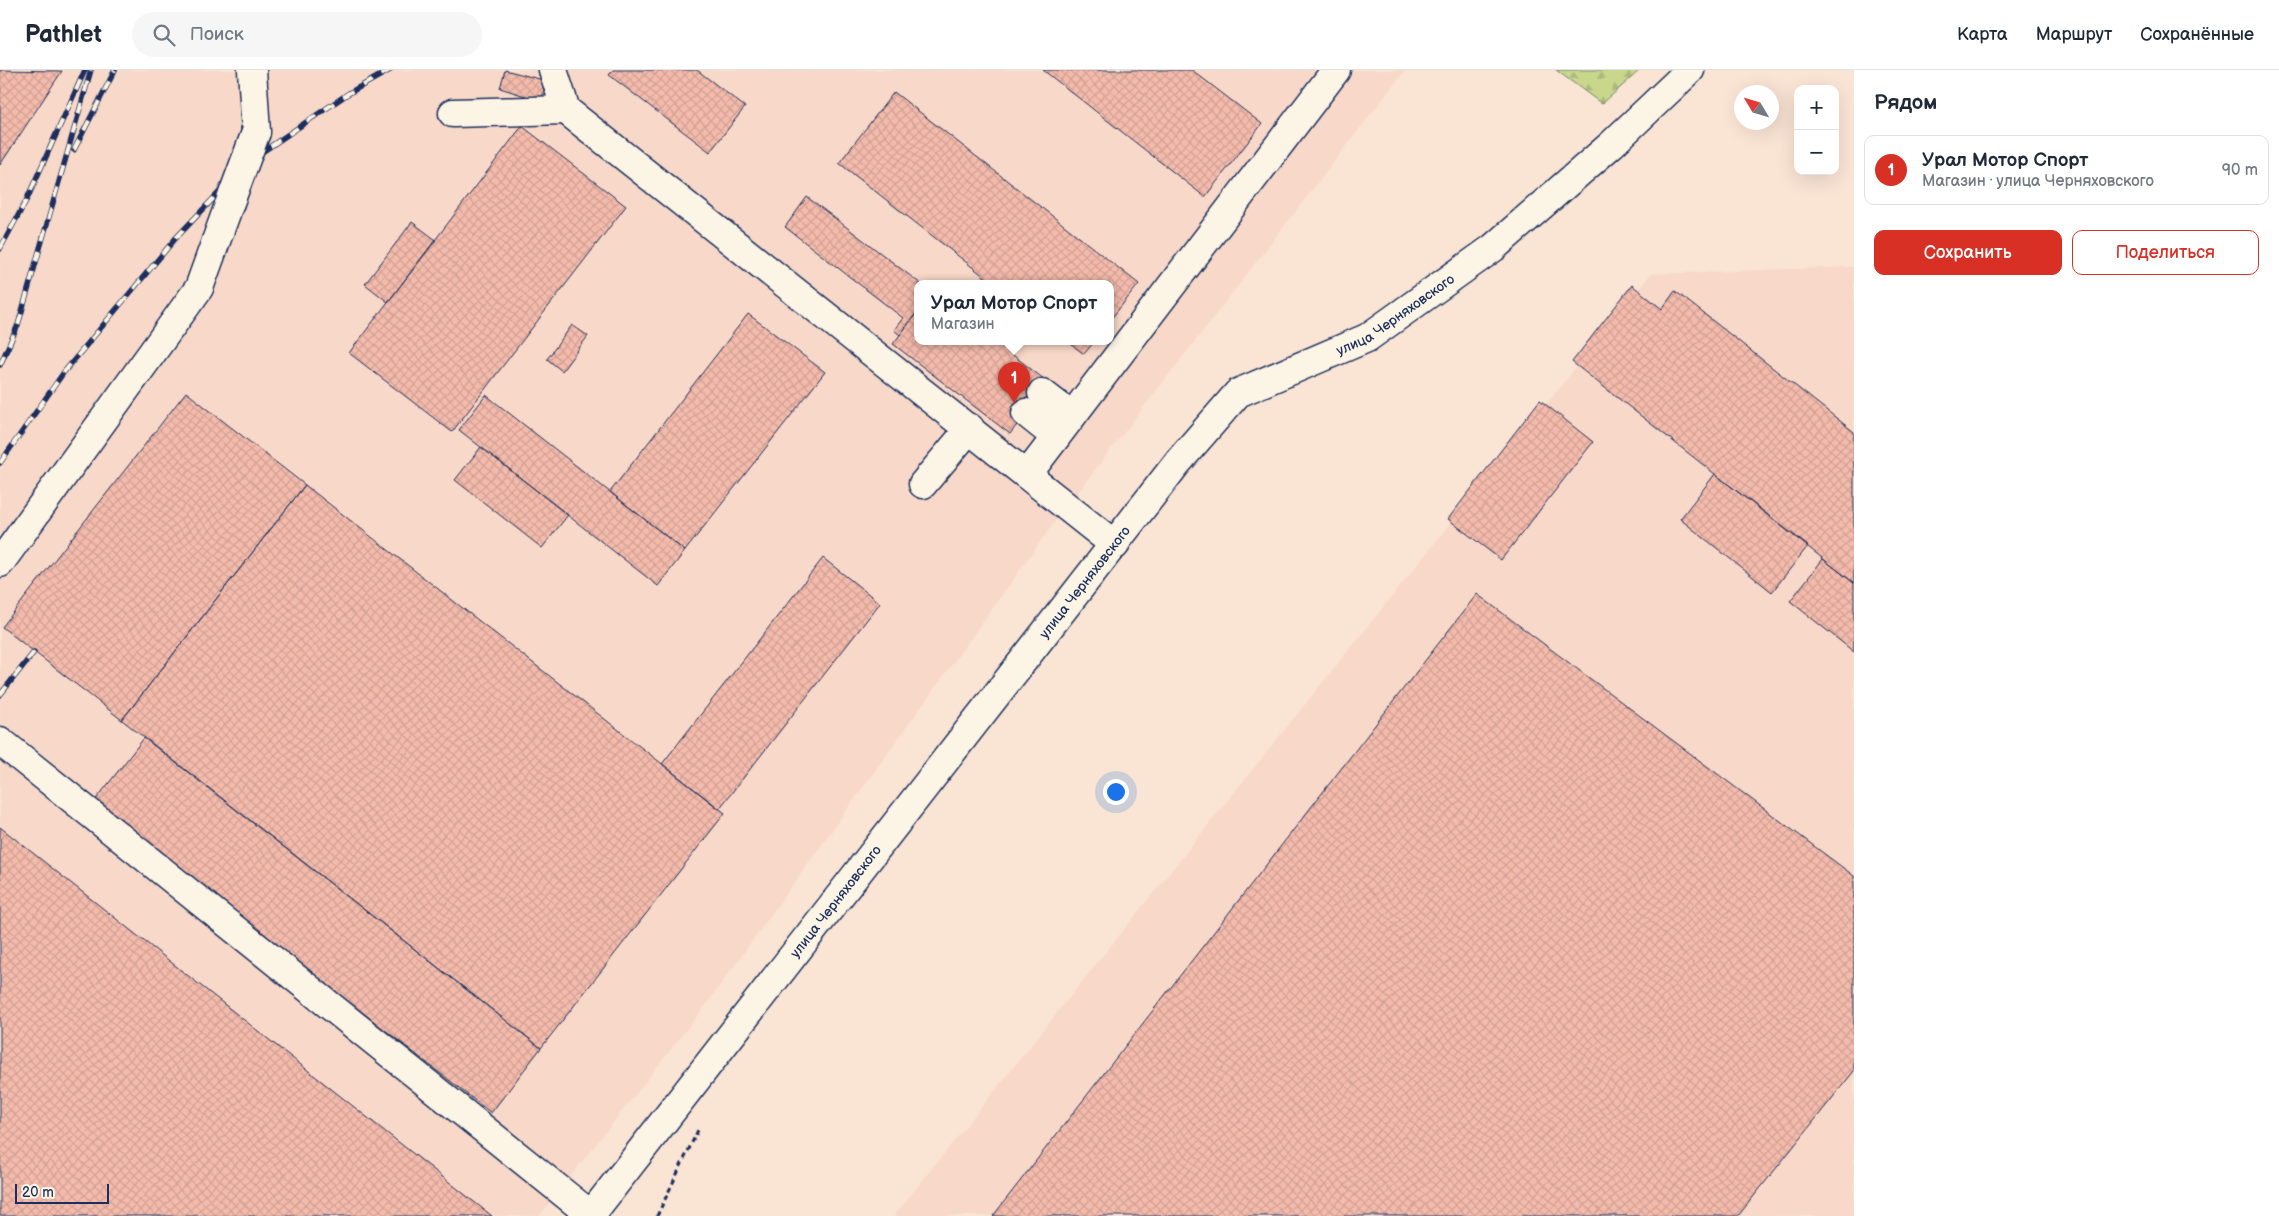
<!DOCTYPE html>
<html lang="ru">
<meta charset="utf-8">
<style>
body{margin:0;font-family:"Balsamiq Sans",sans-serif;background:#f6f6f7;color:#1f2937}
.controls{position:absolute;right:15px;top:15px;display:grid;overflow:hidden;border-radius:10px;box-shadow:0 5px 20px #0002}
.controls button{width:45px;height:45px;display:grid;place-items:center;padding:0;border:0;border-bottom:1px solid #e0e1e3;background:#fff;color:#1f2937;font:25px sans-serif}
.compass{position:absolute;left:1734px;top:15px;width:45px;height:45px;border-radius:50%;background:#fff;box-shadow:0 5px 20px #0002;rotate:308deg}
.scale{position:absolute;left:15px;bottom:12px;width:94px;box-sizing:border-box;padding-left:5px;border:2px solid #1b2f5e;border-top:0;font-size:14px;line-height:18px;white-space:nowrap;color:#1b2f5e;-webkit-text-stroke:4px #fcf5e5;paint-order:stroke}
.you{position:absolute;left:1115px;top:721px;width:18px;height:18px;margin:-12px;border:4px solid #fff;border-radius:50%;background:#1a73e8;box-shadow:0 0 0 8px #1a73e833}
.badge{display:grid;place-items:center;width:32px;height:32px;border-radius:50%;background:#d93025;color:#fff;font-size:16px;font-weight:700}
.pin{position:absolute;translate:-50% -41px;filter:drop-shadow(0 1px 2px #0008)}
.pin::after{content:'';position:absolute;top:26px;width:18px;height:15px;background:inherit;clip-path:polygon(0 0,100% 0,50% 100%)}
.popup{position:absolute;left:914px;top:210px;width:200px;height:65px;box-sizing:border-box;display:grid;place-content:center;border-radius:10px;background:#fff;filter:drop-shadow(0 1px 4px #0005);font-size:16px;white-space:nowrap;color:#747a83}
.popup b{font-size:19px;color:#1f2937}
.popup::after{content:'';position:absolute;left:50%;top:100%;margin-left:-10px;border:10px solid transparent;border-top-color:#fff}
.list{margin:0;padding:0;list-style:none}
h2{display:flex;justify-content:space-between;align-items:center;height:65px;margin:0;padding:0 20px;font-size:21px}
h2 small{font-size:16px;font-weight:400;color:#747a83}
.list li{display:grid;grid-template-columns:32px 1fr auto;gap:15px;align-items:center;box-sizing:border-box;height:70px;margin:0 10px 10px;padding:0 10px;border:1px solid #e0e1e3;border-radius:10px}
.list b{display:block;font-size:19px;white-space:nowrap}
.list p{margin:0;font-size:16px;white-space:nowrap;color:#747a83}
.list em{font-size:16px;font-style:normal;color:#747a83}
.actions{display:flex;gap:10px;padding:15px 20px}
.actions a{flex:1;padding:11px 0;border:1px solid #d93025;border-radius:10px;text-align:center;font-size:18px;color:#d93025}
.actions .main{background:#d93025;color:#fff}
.icon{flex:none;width:28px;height:28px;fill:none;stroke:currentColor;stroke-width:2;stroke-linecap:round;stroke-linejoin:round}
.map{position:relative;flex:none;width:1854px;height:1146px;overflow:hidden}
header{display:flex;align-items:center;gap:30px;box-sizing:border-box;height:70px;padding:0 25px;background:#fff;border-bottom:1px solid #e0e1e3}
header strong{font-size:24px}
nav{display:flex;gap:28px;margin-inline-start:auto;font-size:18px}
.search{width:350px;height:45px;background:#f6f6f7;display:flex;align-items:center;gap:12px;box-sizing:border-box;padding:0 18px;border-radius:28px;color:#747a83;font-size:19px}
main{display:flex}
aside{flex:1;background:#fff}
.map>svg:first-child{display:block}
.built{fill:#f8d8c8;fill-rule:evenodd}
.forest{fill:url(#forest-firs);stroke:#728374}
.building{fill:url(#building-cross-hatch);stroke:#1b2f5e}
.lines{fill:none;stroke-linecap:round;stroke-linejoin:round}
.minor-casing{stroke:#1b2f5e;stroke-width:31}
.path{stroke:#1b2f5e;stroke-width:3;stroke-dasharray:5 4;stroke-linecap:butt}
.minor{stroke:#fcf5e5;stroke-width:28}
.rail-casing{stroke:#1b2f5e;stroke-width:5.5}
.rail{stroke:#fcf5e5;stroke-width:4;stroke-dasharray:11;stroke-linecap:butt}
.minor-bridge-casing{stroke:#1b2f5e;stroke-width:31;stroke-linecap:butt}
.minor-bridge{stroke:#fcf5e5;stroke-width:28}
.labels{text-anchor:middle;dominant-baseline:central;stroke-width:4.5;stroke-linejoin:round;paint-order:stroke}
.street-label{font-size:14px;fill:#1b2f5e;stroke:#fcf5e5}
</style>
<header>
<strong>Pathlet</strong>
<div class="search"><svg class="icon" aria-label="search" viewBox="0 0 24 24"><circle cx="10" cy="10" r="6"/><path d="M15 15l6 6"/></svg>Поиск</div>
<nav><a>Карта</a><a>Маршрут</a><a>Сохранённые</a></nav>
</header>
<main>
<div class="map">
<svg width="1854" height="1146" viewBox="0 0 1854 1146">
<defs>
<pattern id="forest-firs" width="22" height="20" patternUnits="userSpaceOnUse" patternTransform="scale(1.25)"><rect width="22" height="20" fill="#c8d78b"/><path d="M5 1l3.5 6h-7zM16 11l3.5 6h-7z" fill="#abb97a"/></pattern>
<pattern id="building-cross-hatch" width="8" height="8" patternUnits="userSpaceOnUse" patternTransform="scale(1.25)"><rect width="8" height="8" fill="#f4bbab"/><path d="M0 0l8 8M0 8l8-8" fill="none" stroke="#d1a196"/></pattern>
</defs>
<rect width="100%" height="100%" fill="#fae4d4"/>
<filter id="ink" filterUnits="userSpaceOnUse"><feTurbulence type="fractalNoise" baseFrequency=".02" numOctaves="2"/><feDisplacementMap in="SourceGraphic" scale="10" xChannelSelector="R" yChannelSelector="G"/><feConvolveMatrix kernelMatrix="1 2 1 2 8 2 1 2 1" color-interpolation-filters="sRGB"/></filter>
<g filter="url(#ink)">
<path class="built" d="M0,0H1405L1053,454L705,936L539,1146H0ZM918,214H1110V272H918Z
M1854,197V1146H894L1651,204Z"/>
<path class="forest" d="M1556,0H1640L1602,34Z"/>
<path class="building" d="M0,0L62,1L0,95Z
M505,0L547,11L541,31L500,18Z
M613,0H697L745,37L710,82L609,5Z
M1043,0H1192L1262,54L1205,127Z
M894,22L1139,214L1110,250V214H994L839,93Z
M522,56L626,136L452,362L349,283Z
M807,127L921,214H918V241L900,265L894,260L903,248L785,157Z
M412,152L436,170L388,232L365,214Z
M1632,215L1662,239L1675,221L1854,362V513L1572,292Z
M918,241V272H996L1049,313L1010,364L893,274Z
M748,244L825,302L685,481L610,422Z
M572,255L588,266L562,301L547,289Z
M1068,272H1094L1084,284Z
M186,322L305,415L122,650L2,557Z
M486,325L685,481L658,516L459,360Z
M1540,330L1593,372L1501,490L1448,449Z
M481,377L568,445L542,478L455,410Z
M1715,404L1808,476L1772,522L1680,449Z
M305,415L725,743L541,978L122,650Z
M823,488L880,533L719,739L662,694Z
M1823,489L1854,513V582L1790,531Z
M1477,524L1854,806V1001L1738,1146H993Z
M144,668L541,978L491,1043L94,732Z
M0,757L492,1146H0Z"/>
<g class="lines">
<defs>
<g id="minor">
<path d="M252,0L256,62"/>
<path d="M553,0L566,40L1115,475"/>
<path d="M453,43L566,40"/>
<path d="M1042,323L1072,346"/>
<path d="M1026,343L1056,367"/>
<path d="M1027,405L1336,0"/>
<path d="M923,414L970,358"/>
<path d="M0,493L199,218L229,135"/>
<path d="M0,671L591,1145"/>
<path id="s1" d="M590,1146L1178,392L1238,323L1367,268L1493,178L1612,74L1690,0"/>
</g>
</defs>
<use href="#minor" class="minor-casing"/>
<path class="path" d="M657,1146L699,1058"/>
<use href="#minor" class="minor"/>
<defs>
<path id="rail" d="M74,80L115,0
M0,179L27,129L85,0
M0,295L18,255L91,0
M0,393L64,302L175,169L249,91L349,23L390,0
M0,625L34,582"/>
</defs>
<use href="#rail" class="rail-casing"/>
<use href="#rail" class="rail"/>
<defs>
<path id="minor-bridge" d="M229,135L256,62"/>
</defs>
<use href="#minor-bridge" class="minor-bridge-casing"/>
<use href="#minor-bridge" class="minor-bridge"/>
</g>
</g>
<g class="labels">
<g class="street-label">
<text stroke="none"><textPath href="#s1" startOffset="1224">улица Черняховского</textPath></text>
<text stroke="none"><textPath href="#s1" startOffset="804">улица Черняховского</textPath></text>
<text stroke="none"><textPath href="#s1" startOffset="399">улица Черняховского</textPath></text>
</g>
</g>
</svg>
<div class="controls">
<button>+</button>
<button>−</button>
</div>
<svg class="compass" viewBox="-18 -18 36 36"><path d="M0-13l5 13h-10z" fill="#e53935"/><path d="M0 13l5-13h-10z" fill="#747a83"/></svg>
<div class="scale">20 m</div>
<div class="you"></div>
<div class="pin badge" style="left:1014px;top:333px">1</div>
<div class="popup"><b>Урал Мотор Спорт</b>Магазин</div>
</div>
<aside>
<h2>Рядом<small></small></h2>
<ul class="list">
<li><span class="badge">1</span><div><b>Урал Мотор Спорт</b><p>Магазин · улица Черняховского</p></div><em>90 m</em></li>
</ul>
<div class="actions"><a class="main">Сохранить</a><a>Поделиться</a></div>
</aside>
</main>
